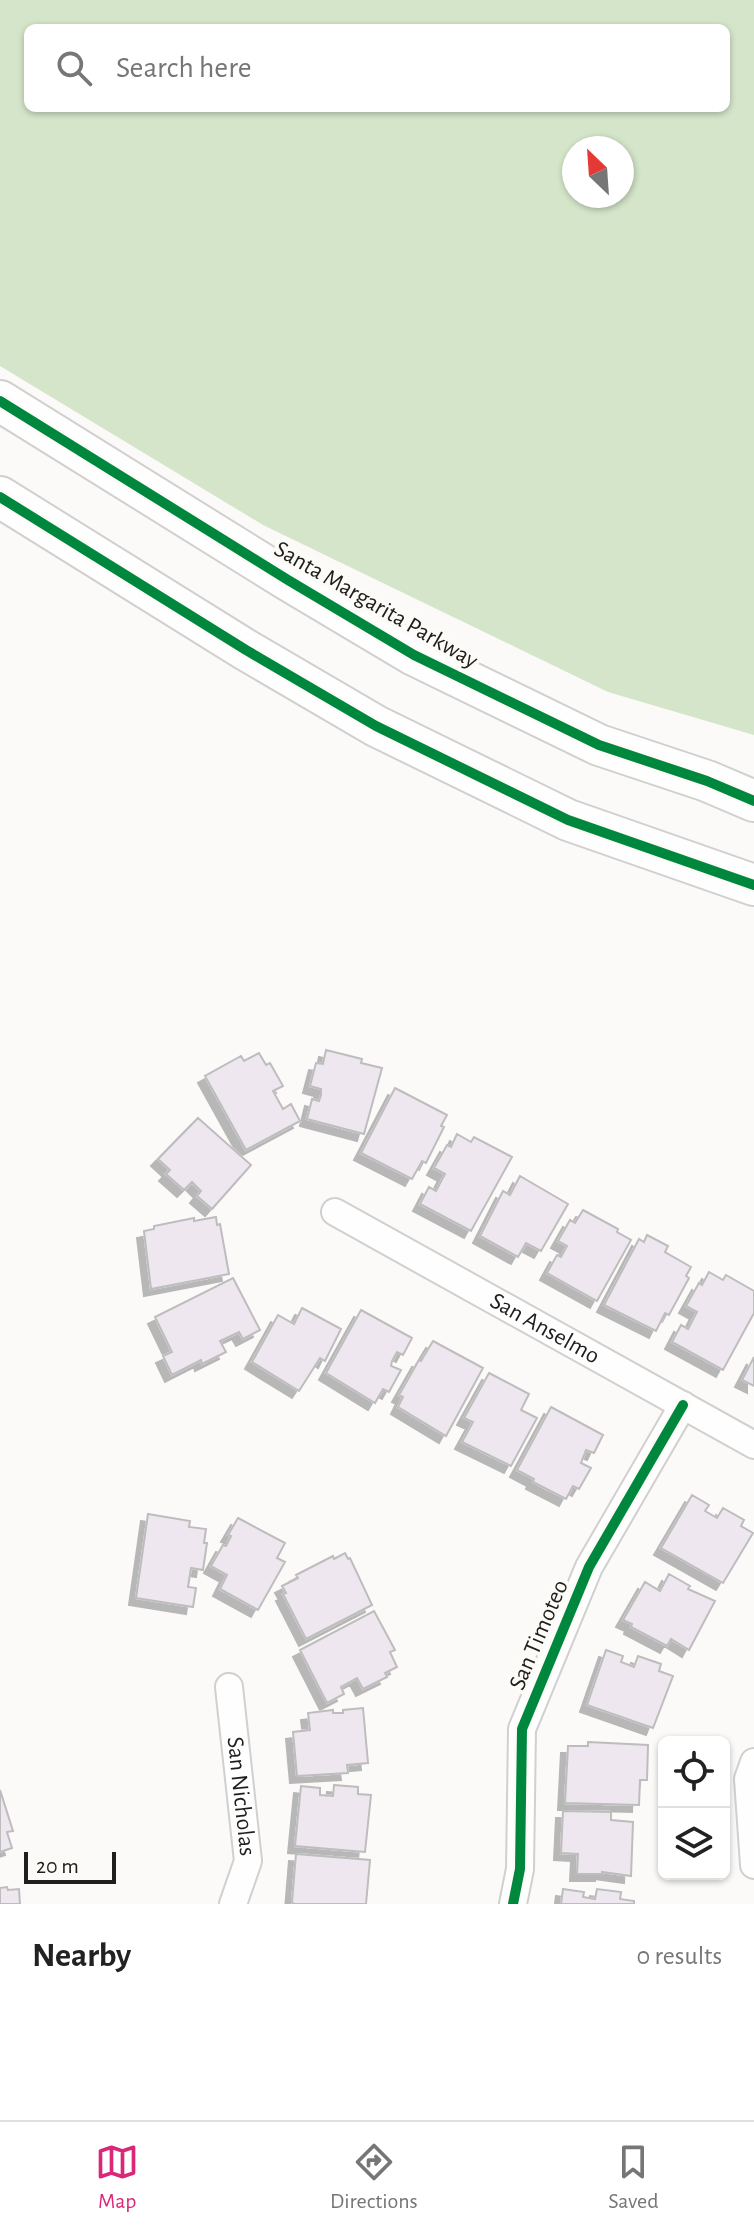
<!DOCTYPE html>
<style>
body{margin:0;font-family:"Alegreya Sans",sans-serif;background:#f6f6f6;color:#222}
.controls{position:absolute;right:24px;bottom:24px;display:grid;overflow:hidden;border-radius:12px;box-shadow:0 2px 6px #0004}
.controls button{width:72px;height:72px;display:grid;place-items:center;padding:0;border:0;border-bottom:2px solid #e0e0e0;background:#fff;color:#222;font:40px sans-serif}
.compass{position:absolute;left:562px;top:136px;width:72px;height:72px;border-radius:50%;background:#fff;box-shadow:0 2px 6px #0004;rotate:335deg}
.scale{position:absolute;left:24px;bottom:20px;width:92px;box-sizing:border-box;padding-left:8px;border:4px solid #1f1e1d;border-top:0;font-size:22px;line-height:28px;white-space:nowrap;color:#1f1e1d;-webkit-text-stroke:6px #fcfbf8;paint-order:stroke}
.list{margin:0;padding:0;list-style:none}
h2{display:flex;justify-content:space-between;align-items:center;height:104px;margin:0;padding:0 32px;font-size:34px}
h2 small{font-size:26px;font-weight:400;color:#767676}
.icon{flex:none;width:44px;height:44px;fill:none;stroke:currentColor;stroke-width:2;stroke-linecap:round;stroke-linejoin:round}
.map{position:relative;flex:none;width:754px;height:1904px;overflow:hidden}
.search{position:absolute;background:#fff;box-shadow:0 2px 6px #0004;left:24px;right:24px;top:24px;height:88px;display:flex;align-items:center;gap:20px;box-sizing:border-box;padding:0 28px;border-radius:12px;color:#767676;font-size:30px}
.sheet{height:216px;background:#fff}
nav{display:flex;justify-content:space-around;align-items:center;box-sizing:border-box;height:112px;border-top:2px solid #e0e0e0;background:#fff;font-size:22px;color:#767676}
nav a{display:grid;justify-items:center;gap:4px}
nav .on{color:#db2777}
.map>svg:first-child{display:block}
.green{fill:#d4e5c9;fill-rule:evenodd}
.building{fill:#efe7f0;stroke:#bebdbd;stroke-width:2;filter:url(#shadow)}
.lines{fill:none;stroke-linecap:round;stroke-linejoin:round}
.minor-casing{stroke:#d1d0cf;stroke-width:30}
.primary-casing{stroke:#d1d0cf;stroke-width:44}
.minor{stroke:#fefefe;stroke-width:26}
.primary{stroke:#fefefe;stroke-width:40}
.cycleway-casing{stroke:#fcfbf8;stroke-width:15}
.cycleway{stroke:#00873e;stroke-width:10}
.labels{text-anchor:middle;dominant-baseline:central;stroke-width:8;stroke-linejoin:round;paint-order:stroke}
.street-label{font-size:24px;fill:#1f1e1d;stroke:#fcfbf8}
</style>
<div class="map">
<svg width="754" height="1904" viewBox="0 0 754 1904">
<defs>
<filter id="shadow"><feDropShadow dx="-7" dy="7" stdDeviation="0" flood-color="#0004"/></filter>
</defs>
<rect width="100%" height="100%" fill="#fbfaf9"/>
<path class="green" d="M0,0H754V735L608,692L263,525L0,366ZM28,28H726V108H28ZM574,148H622V196H574Z"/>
<path class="building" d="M326,1050L362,1059L361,1063L382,1068L364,1134L307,1119L312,1099L319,1101L321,1095V1089L310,1086L316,1063L323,1064Z
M259,1053L266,1065L270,1063L283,1086L273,1091L283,1109L291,1104L300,1121L246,1150L205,1076L241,1056L244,1061Z
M395,1088L447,1115L441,1126L444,1127L426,1163L422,1161L412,1179L361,1153Z
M198,1118L251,1165L212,1209L197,1196L201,1191L192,1182L184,1190L166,1174L170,1170L158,1159Z
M457,1134L471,1142L474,1137L512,1157L471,1231L420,1204L429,1187L436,1191L445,1174L434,1168L447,1145L451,1147Z
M520,1176L568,1204L541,1251L526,1243L518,1257L480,1236L503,1191L510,1195Z
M583,1210L618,1229L617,1232L631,1240L597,1301L547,1273L557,1255L561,1257L567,1246L558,1241L570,1220L575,1223Z
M216,1217L217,1225L220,1224L229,1274L151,1289L144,1231L154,1229V1226L194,1218V1221Z
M647,1235L668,1246L665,1252L691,1267L686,1276L689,1278L669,1315L665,1313L656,1331L604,1305L639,1239L644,1242Z
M709,1272L723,1280L726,1275L754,1291V1313L723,1370L672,1342L681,1325L688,1329L697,1312L686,1306L699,1283L702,1285Z
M233,1278L260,1330L243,1339L239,1332L220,1341L226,1352L202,1364L201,1360L172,1375L163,1356L172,1352L155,1317Z
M302,1308L341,1329L325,1361L320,1358L299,1391L252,1362L278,1315L294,1324Z
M361,1310L412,1338L403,1355L397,1352L392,1361L391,1366L401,1370L389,1392L383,1389L375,1403L326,1373Z
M433,1341L483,1368L446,1436L398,1407L403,1397L399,1395L419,1360L421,1361Z
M754,1357V1386L742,1380Z
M489,1373L529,1394L521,1410L537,1418L511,1466L462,1442L473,1422L464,1418Z
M551,1407L603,1435L594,1453L586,1450L581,1463L591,1468L579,1489L573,1486L566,1499L533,1482L534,1479L517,1470Z
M692,1495L709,1505L705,1511L717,1518L723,1508L744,1520L741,1526L753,1533L723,1583L661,1548Z
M148,1514L190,1521L189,1527L206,1529L204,1543H207L203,1570L191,1568L188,1587L196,1588L193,1607L136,1598Z
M238,1518L285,1543L277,1558L285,1562L258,1610L220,1589L227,1575L211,1566L223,1545L226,1546L231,1536L228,1535Z
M345,1553L348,1559L350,1558L372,1605L306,1639L283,1594L286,1593L282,1586L298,1578L296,1575L333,1556L334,1559Z
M669,1574L690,1586L688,1589L715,1601L689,1650L671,1639L667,1646L631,1627L632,1624L623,1620L645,1582L660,1591Z
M374,1611L395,1650L390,1652L397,1667L385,1673L387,1677L363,1689L357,1678L341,1687L344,1694L327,1703L300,1650Z
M606,1650L623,1656L621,1662L634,1667L638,1656L661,1664L659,1671L673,1676L653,1728L587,1705Z
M363,1708L368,1763L347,1765L348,1773L297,1776L293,1732L310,1730L308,1713L333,1710V1713H343V1710Z
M588,1742L648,1745L647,1780H640L639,1805L565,1803L568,1746H588Z
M334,1785L358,1787V1794L371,1795L365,1852L295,1846L301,1786L320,1788V1795L333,1796Z
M0,1790L13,1831L7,1832L12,1848L0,1852Z
M563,1811L611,1812V1820L633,1822L631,1876L602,1872V1874H577L578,1854L561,1853Z
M296,1854L370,1860L366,1904H294L292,1902Z
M7,1887L8,1890L19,1889L20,1904H0V1888Z
M563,1889L584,1892L583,1897L595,1899L597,1889L621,1892L620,1899L634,1901V1904H561Z"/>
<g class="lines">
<defs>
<g id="minor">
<path id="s1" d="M335,1212L754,1445"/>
<path id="s2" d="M229,1687L248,1861L233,1904"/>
<path d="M754,1762L748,1779L754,1865"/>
<path d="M513,1904L520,1869L522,1729L589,1567L683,1405"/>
</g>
<path id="primary" d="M0,401L288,580L414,655L599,745L707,781L754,801
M0,497L246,650L376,726L568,820L754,885"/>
</defs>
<use href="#minor" class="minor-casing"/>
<use href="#primary" class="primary-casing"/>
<use href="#minor" class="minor"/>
<use href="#primary" class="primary"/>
<defs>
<path id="cycleway" d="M0,401L288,580L414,655L599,745L707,781L754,801
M0,497L246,650L376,726L568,820L754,885
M513,1904L520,1869L522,1729L589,1567L683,1405"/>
</defs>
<use href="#cycleway" class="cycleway-casing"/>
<use href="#cycleway" class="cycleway"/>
</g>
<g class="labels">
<g class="street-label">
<text transform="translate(376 605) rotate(30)">Santa Margarita Parkway</text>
<text stroke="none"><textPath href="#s1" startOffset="240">San Anselmo</textPath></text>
<text transform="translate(539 1635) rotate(-67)">San Timoteo</text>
<text stroke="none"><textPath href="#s2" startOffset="110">San Nicholas</textPath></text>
</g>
</g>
</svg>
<div class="controls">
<button><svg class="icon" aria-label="locate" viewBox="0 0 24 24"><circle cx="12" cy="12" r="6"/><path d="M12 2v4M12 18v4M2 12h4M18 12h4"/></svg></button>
<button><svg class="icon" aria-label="layers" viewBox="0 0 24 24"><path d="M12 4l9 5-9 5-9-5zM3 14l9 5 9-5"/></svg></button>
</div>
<svg class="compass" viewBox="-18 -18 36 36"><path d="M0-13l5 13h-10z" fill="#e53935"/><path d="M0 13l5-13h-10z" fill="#767676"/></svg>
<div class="scale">20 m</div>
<div class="search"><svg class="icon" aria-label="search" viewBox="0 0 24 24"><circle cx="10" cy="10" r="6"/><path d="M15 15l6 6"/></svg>Search here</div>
</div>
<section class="sheet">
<h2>Nearby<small>0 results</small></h2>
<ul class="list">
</ul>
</section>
<nav>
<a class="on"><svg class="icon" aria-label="map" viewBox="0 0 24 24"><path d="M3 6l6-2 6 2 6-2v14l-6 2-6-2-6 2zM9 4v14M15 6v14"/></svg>Map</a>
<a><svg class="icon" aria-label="directions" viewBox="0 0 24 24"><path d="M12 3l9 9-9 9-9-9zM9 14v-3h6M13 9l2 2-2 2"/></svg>Directions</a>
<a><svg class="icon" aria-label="saved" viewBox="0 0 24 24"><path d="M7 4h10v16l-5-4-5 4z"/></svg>Saved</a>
</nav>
